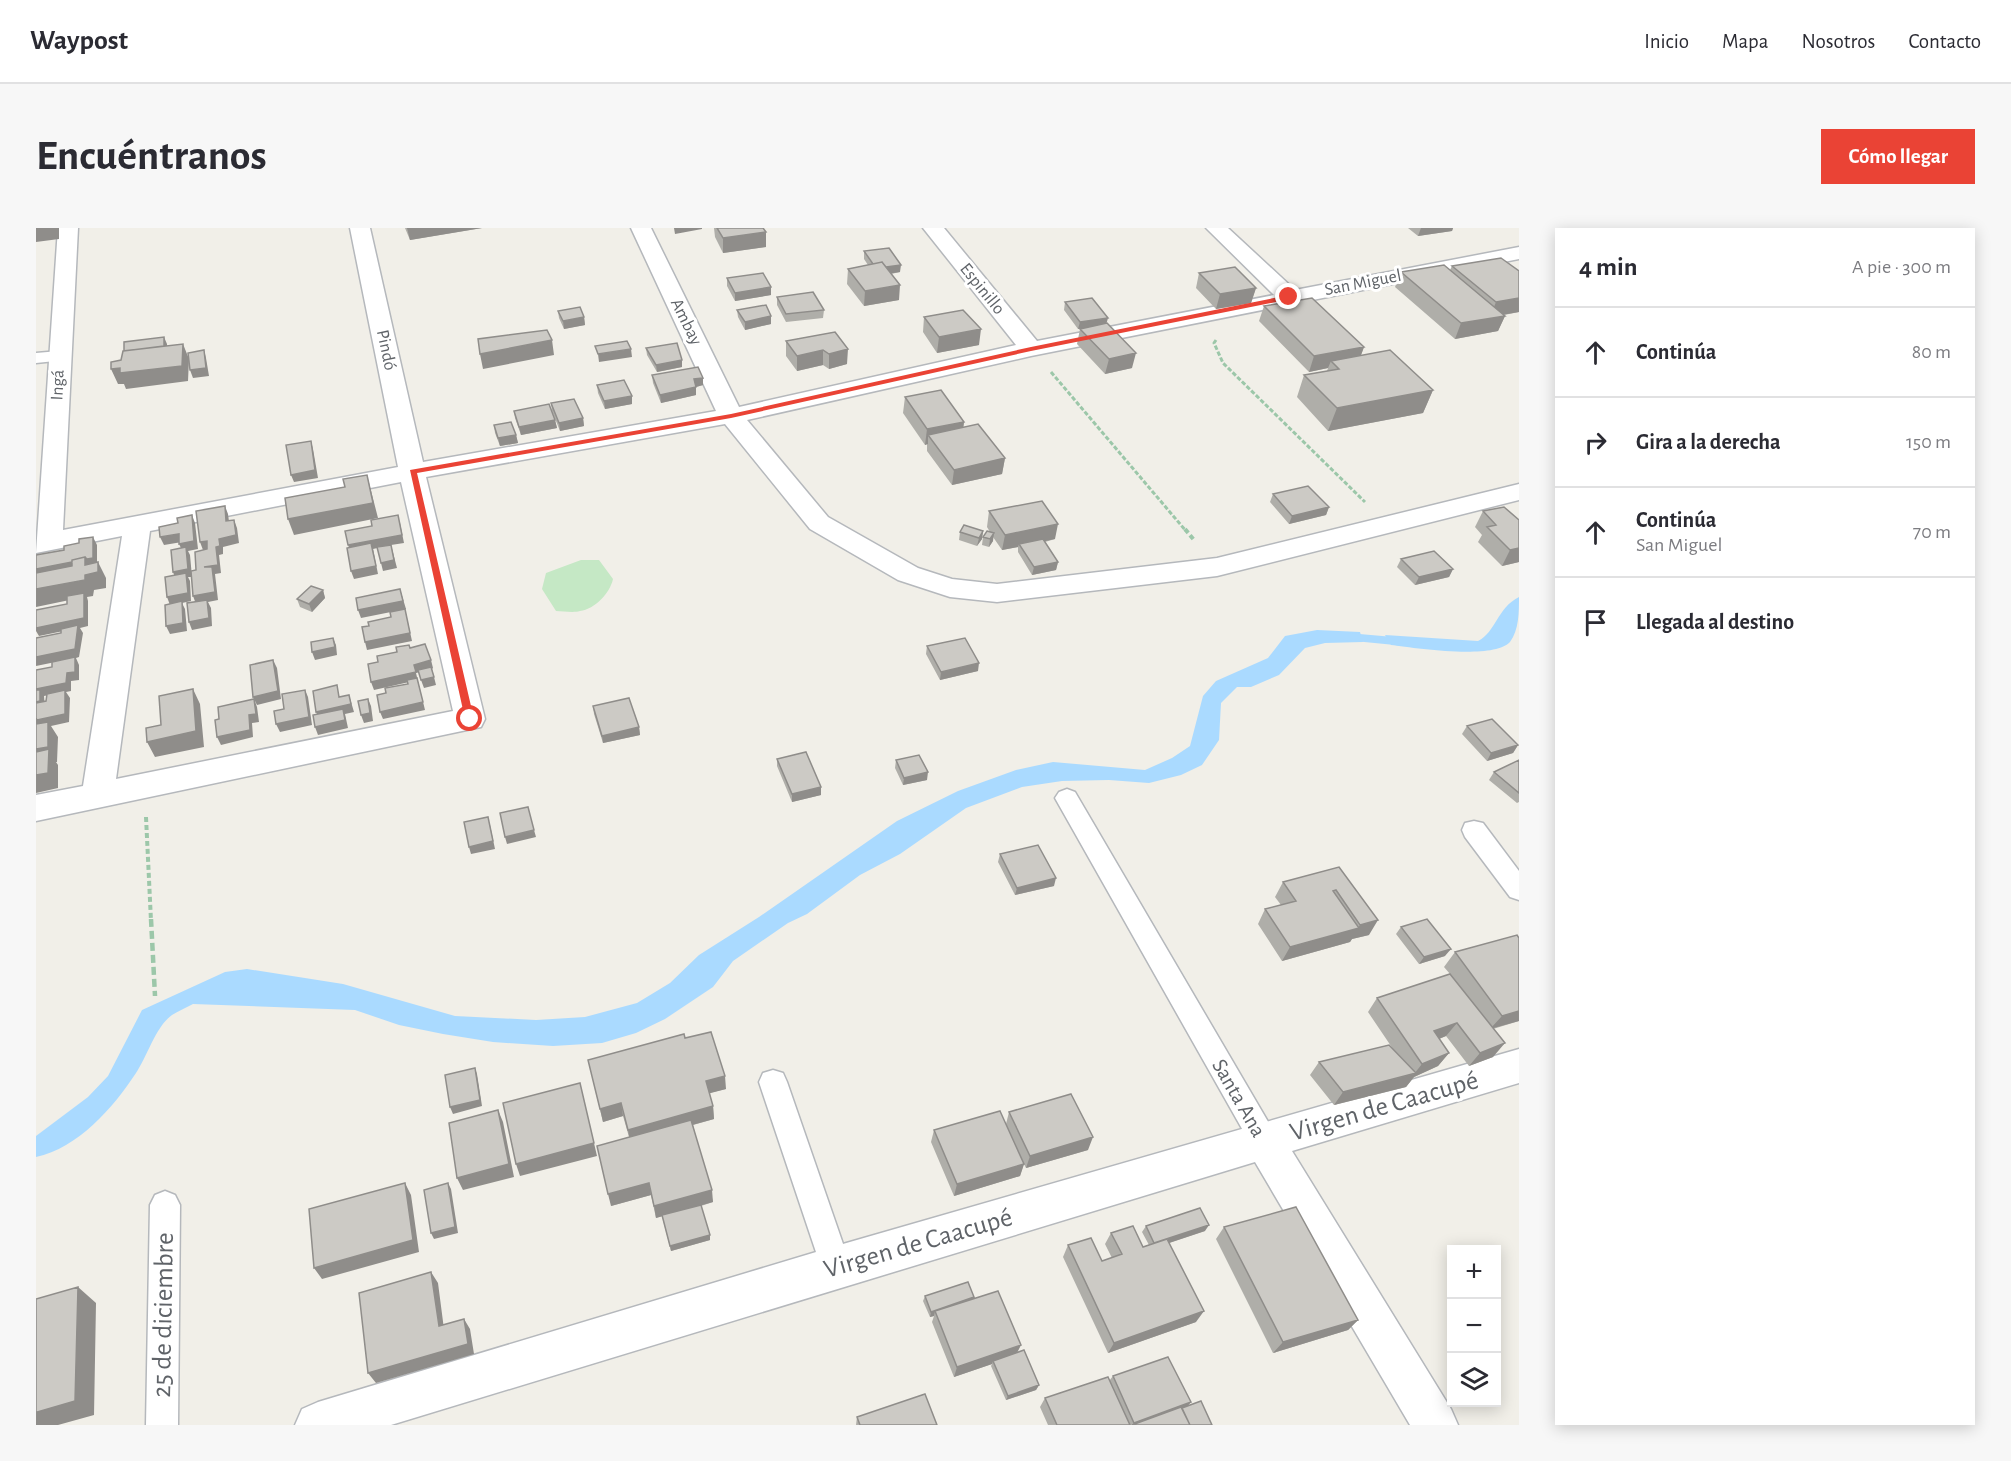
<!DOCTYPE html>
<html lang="es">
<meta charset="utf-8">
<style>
body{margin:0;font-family:"Alegreya Sans",sans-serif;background:#f7f7f7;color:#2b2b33}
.controls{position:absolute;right:18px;bottom:18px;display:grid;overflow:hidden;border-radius:0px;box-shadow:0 3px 15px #0003}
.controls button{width:54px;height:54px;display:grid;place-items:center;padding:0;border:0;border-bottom:2px solid #e1e1e2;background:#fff;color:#2b2b33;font:30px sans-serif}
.stop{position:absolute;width:18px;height:18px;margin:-14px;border:4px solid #ea4335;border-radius:50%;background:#fff}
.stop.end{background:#ea4335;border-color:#fff;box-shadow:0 2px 6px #0008}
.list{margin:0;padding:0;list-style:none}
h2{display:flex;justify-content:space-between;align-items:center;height:78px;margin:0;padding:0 24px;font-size:26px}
h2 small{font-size:20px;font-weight:400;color:#7c7c81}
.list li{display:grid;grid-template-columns:39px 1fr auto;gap:18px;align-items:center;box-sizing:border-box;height:90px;padding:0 24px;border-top:2px solid #e1e1e2}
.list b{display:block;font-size:22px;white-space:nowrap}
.list p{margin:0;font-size:20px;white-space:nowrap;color:#7c7c81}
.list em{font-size:20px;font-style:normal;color:#7c7c81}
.icon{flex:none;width:33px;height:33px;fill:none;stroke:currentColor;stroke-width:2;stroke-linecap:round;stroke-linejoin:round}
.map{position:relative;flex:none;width:1483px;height:1197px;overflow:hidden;border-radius:0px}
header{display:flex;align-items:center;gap:36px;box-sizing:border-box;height:84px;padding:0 30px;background:#fff;border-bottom:2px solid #e1e1e2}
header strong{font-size:28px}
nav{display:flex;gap:33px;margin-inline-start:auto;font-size:21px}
.intro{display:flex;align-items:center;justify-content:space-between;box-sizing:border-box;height:144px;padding:0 36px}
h1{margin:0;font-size:42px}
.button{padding:15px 27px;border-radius:0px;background:#ea4335;color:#fff;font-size:21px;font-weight:700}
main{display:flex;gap:36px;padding:0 36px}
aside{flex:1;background:#fff;border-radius:0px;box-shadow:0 3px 15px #0003}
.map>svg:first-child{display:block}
.green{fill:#c5e8c5}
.water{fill:#aadaff}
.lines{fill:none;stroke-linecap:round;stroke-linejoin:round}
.stream{fill:#aadaff;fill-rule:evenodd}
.service-casing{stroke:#b5b8bc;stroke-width:3}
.minor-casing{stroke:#b5b8bc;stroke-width:3}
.path-far2{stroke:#9cc7a9;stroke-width:3;stroke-dasharray:4.5 2;stroke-linecap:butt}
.path-far1{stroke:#9cc7a9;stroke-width:4;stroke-dasharray:5 3;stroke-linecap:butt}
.path{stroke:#9cc7a9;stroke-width:4.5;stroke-dasharray:8 4;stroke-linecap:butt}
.service{fill:#fff;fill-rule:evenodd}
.minor{fill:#fff;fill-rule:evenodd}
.wall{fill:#afaea9}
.shaded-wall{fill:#8f8d8a}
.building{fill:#cccac5;stroke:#8f8d8a;stroke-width:1.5}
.route{fill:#ea4335}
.labels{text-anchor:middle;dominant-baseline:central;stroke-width:6;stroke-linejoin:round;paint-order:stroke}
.far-street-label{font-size:18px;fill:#5f6368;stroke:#fff}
.street-label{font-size:22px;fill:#5f6368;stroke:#fff}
.near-street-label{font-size:27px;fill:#5f6368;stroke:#fff}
</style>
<header>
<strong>Waypost</strong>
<nav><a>Inicio</a><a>Mapa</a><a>Nosotros</a><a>Contacto</a></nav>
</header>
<div class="intro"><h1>Encuéntranos</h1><a class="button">Cómo llegar</a></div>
<main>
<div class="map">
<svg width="1483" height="1197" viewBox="0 0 1483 1197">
<rect width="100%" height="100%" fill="#f1efe8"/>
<path class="green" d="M545,332H563L577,351C574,365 559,381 544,383C537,385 527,383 520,383L506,361L510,345Z"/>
<path class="water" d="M1483,369C1483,384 1483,402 1474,414C1458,432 1379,420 1355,417L1349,407L1442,413C1460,404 1461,380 1483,369Z
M1281,402L1324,404L1327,414L1289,415L1269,420L1243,447L1215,459H1201L1185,475L1183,512L1166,537L1145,547L1113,555L1073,552L1026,553L986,559L930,580L864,626L824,647L771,686L752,695L697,733L677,759L629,791L600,805L566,815L517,818L457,814L407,806L363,797L319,782L157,776C150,780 142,783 136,787C120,798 111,829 100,845C77,880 42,920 0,929V908L52,869L72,848L106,782L189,744L211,741L307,756L419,788L500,792L549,789L601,775L634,755L663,727L723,689L861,593L922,563L980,542L1017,534L1109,542L1136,530L1154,518L1167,468L1180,453L1232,430L1249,408Z"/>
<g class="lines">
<path class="stream" d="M1312,405L1369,410L1374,414L1369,418L1308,412L1307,409Z"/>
<defs>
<path id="service" d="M23,123L29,124L32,128L29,132L0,135V125Z
M1031,561L1039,564L1238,904L1242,913L1238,922L1228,926L1218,922L1019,570L1023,564Z
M1438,593L1447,595L1483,643V672L1474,669L1429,609L1426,602L1429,595Z
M737,842L747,845L751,854L815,1039L811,1050L800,1054L789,1050L785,1039L723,854L727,845Z
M129,963L139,967L144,977L142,1197H110L114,977L119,967Z"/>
<path id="minor" d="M22,0H42L27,302L362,239L314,0H334L387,234L680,183L595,0H615L703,179L980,117L887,0H908L1001,113L1238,67L1170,0H1192L1259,62L1483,19V31L995,128L711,192L792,289L882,340L916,351L961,356L1181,330L1483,256V272L1181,348L961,374L914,369L862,352L774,301L689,196L390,249L449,491L445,499L0,593V567L47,558L86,308L0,325ZM365,254L417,483L80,551L114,303Z
M1483,821V855L1256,923L1415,1181L1422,1197H1374L1219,934L355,1197H259L266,1181L282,1174L800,1018Z"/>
</defs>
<use href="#service" class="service-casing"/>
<use href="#minor" class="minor-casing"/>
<path class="path-far2" d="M1180,112L1178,115L1187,135L1329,274
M1015,144L1150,303"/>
<path class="path-far1" d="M1149,301L1158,312
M110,589L115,693"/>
<path class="path" d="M115,691L119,768"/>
<use href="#service" class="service"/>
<use href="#minor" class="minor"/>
</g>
<path class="wall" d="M369,0H446L374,12Z
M678,0H727L730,19L687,25L679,9Z
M1372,0H1417L1416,3L1382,8Z
M828,23L864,44L855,46L863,72L828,78L811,56L812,41L832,37L828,31Z
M1416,38L1483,43V84L1468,87L1469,88L1462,103L1419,111L1359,59L1365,44L1414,42Z
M1163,45L1220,60L1215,75L1180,81L1160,60Z
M691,50L735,67L699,73L691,58Z
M741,69L788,82L787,90L750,94L741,77Z
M1029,74L1070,95L1096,140L1069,146L1041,116L1044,101H1042L1028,82Z
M1228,78L1328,119L1325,127L1397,162L1387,185L1292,203L1261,169L1268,147L1291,143L1292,140L1273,144L1223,93Z
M701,82L735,96L709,102L702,89Z
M522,83L548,89L549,97L528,101L523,90Z
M888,89L943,117L901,125L887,104Z
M799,104L811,136L793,141L787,137L761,143L750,128V113Z
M610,120L646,139L621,144L611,127Z
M616,147L667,157L660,159V167L625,175L617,155Z
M561,157L596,176L569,181L562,165Z
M869,169L928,194L927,200L969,230L966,246L916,257L891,223V216L889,217L867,185Z
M515,175L547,190L548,198L524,203L516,183Z
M478,183L519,192L521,200L485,207L479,190Z
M458,197L480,207L482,215L464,218L459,205Z
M1237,266L1293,279L1290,287L1253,296L1234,274Z
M953,283L1019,311L1009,314L1022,334L1020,342L996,347L982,324V319L966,322L957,309V313L953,319L946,317L947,309L954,304L951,299Z
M1447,283L1482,292L1483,334L1466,338L1442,314L1446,307L1439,299Z
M947,303L946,311L941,318L923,312L924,304Z
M1365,331L1417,341L1413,349L1379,357L1361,339Z
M287,362L289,370L276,384L264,379L261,371Z
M891,418L942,443L904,452L890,426Z
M557,478L603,499L604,507L567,515L558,486Z
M1431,498L1482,517L1477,525L1451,533L1426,506Z
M741,531L785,567L756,574L741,538Z
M860,532L891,552L867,557L859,540Z
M1483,532V574L1481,575L1453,552L1458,544Z
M964,626L1018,658L979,667L962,634Z
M1303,639L1333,707L1316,711L1314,714L1246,733L1222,696L1229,681L1245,677L1239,669L1247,654Z
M1365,699L1409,728L1383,736L1360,706Z
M1483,710V793L1457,801V829L1433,838L1410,808L1403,811L1413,825L1402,838L1378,849L1370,859L1298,877L1274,847L1283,834L1357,821L1332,784L1341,770L1414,746L1408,739L1419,724Z
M649,810L690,861L673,865L677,878L678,891L657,897L677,974L665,978L674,1007V1012L635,1023L626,988L620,990L615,967L575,978L593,909L587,888L567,894L552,832Z
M973,884L1052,922L990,940L988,936L984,948L918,968L895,914L898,902L970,896Z
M1110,998L1169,1003L1133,1015L1160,1094L1072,1125L1027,1029L1032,1017L1066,1033L1076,1030L1069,1016L1075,1005L1107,1019L1113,1017L1106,1004Z
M1188,999L1322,1092L1312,1102L1237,1125L1180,1011Z
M889,1068L938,1069V1071L981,1125L1003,1157L1000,1162L970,1172L955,1138L956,1136L918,1149L896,1094L898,1088L894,1089L887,1073Z
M1077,1148L1153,1177L1176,1197H1012L1004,1179L1009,1170L1073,1153Z
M821,1189L901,1197H820Z"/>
<path class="shaded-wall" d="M0,0H23V11L0,14Z
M371,0H446L374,12Z
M638,0H666V1L639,6Z
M1385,0H1417L1416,3L1382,8Z
M730,4V19L687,25V10Z
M865,37L864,44L839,48V40Z
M864,57L863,72L828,78L829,63Z
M735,59V67L699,73V65Z
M1220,60L1215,75L1180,81L1184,66Z
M1483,70V84L1454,89L1460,74Z
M735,88V96L709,102V94Z
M1469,88L1462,103L1419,111L1425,95Z
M548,89L549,97L528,101L527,93Z
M1072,90L1070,97L1042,101L1044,94Z
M945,101L943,117L901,125L903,109Z
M128,109L131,116V130L91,135Z
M516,112L518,127L447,141L444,126Z
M147,116L153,131L152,153L90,161L88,156H82L75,141Z
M1328,119L1322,135L1295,133L1292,140L1273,144L1278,128Z
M595,121L596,129L563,134L562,126Z
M812,121L811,136L793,141V126Z
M168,122L170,130L173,148L157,150L154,142Z
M787,122V137L761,143V128Z
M1100,125L1096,140L1069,146L1073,131Z
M646,132V139L621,144L620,137Z
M667,150V157L660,159V167L625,175L624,167L658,151Z
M1397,162L1387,185L1292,203L1301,180Z
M596,168V176L569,181L568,173Z
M547,190L548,198L524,203L523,195Z
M519,192L521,200L485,207L483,199Z
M928,194L926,210L892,207V216L889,217L891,201Z
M480,207L482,215L464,218L462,210Z
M275,213L277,221L282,250L258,254L255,247Z
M969,230L966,246L916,257L918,242Z
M331,247L342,290L258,307L252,291Z
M189,278L192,286L194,301L190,293Z
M1293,279L1290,287L1253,296L1256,288Z
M156,287L159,295L162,321L152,323L154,327L156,349H152L154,353L155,373L146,375L149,381L151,403L134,406L130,398L134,377L131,369L140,352L137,344L147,324L143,316Z
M198,292L201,300L203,315L187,319V326L183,327L185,345L179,346L182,372L172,374L175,380L176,398L156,402L153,394L160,376L157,368L168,339L183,311Z
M364,295L368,315L355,317L361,340L347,343L345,335L355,317L337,321L342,346L318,351L315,343V325L312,317Z
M1022,296L1019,311L985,318L983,316L982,319L966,322L969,307Z
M947,303L946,311L941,318L943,310Z
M958,305L957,313L953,319L954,311Z
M143,306L146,314L128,317L124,309Z
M57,309L61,317V338L62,334L70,350V360L58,362L57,368L51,369L52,373V398L44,400L47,405L43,429L40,430L43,437V452L35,453V463L30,464L34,470L33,494L15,498L22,509L21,534H20L22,537V560L0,565V490L29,464L8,468L9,481L0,482V461L31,445L39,430L0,438V429L42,400L3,408L0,403V400L48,369L0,379V361L49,347L0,350V341Z
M171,313L174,321L167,322L164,314Z
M1483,320V334L1466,338L1474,322Z
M1022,334L1020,342L996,347L998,339Z
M1417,341L1413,349L1379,357L1383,349Z
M364,361L370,381L325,390L322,382Z
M287,362L289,370L276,384L273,376Z
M369,381L376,413L331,422L329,414Z
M297,410L300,417L301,427L279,432L276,424Z
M237,432L241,440L245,471L221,477L217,469Z
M395,432L397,440L396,441L400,457L388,460L385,452L396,441L380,445L389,482L347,491L344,484L382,452L338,462L335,454L378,437Z
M943,435L942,443L904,452L905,444Z
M157,461L164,476L168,519L119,529L111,514Z
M269,462L272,469L276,497L244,504L240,496Z
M313,467L318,484L309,486L312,500L282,507L279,499L283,491L280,484Z
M218,471L221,479L223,494L216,495L217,509L185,517L181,509L213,487Z
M332,471L335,478L337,493L328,495L325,487Z
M603,499L604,507L567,515L566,508Z
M1482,517L1477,525L1451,533L1455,525Z
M892,544L891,552L867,557L868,550Z
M785,559V567L756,574V566Z
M454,597L459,621L435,626L433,619Z
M498,602L500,609L471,616L469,609Z
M1020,650L1018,658L979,667L981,660Z
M1342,692L1333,707L1316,711L1314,714L1246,733L1254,719L1322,700L1324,697Z
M1415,721L1409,728L1383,736L1388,729Z
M1483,783V793L1454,801L1466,788Z
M1421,795L1410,808L1388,817L1398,803Z
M1469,815L1457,829L1433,838L1444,825Z
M1413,825L1402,838L1378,849L1370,859L1298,877L1307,864L1378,846L1386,836Z
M439,840L441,846L446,878L417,886L414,879Z
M689,848L690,861L671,866L670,853Z
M544,855L561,928L484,948L480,936Z
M585,875L587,888L567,894L564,881Z
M677,878L678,891L594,914L592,902Z
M462,882L467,894L478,949L427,962L421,950Z
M1057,909L1052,922L990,940L994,928Z
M988,936L984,948L918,968L921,956Z
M369,955L375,967L383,1024L286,1051L278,1040Z
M412,955L415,961L422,1005L398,1011L395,1005Z
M613,955L615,967L575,978L572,966Z
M676,962L677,974L620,990L618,978Z
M1173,997L1169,1003L1115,1021L1118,1015Z
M674,1007V1012L635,1023L634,1018Z
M395,1044L402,1055L409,1109L403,1098Z
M42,1059L60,1075L58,1187L22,1197H1V1184Z
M938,1069L936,1075L899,1083L898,1088L894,1089L895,1084Z
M1168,1083L1160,1094L1072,1125L1078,1115Z
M428,1091L434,1101L438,1126L340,1155L332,1145Z
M1322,1092L1312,1102L1237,1125L1247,1114Z
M985,1117L980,1127L957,1133L956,1136L918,1149L921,1139Z
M1003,1157L1000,1162L970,1172L972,1168Z
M1155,1174L1151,1179L1096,1197L1098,1195Z"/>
<path class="building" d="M681,0H727L730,4L687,10Z
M853,20L865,37L850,39L846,34L837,36L828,23Z
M1465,30L1483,43V70L1460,74L1416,38Z
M846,34L864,57L829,63L812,41Z
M1408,37L1469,88L1425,95L1365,44Z
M1199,39L1220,60L1184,66L1163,45Z
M727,45L735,59L699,65L691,50Z
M777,64L788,82L750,86L741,69Z
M1056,70L1072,90L1044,94L1029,74Z
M1276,70L1328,119L1278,128L1228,78Z
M730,77L735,88L709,94L701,82Z
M544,79L548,89L527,93L522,83Z
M927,82L945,101L903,109L888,89Z
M1071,95L1100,125L1073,131L1044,101Z
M511,102L516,112L444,126L442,111Z
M799,104L812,121L793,126L787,122L761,128L750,113Z
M128,109V118L88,123V114Z
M591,113L595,121L562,126L559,118Z
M641,115L646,132L620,137L610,120Z
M147,116L146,138L84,145V140L75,141V134L85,132L87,123Z
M168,122L170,140L154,142L152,125Z
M1354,122L1397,162L1301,180L1268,147L1303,141L1295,133Z
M662,139L667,150L658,151L660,159L624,167L616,147Z
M588,152L596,168L568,173L561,157Z
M905,162L928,194L891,201L869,169Z
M538,171L547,190L523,195L515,175Z
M513,176L519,192L483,199L478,183Z
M475,194L480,207L462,210L458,197Z
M942,196L969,230L918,242L892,207Z
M275,213L279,242L255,247L250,217Z
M331,247L337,275L252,291L249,270L309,259L307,251Z
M1272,258L1293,279L1256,288L1237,266Z
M1006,273L1022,296L969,307L953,283Z
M189,278L190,293L198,292L200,307L183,311L184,318L180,319L182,337L168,339H176L179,364L157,368L155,343L160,342L159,324L171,321V313L164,314L160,283Z
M1468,279L1483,292V320L1474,322L1451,299L1460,297L1447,283Z
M156,287L158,313L143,316V306L124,309L123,299L142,295L141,290Z
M362,287L366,307L312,317L309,303L336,298L335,292Z
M928,297L947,303L943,310L924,304Z
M951,303L958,305L954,311L947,309Z
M57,309V330L51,331L49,329L36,332V334L0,341V327L28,322V318L43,315V311Z
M1007,311L1022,334L998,339L983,316Z
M335,315L340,338L315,343L311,320Z
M355,317L358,332L345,335L341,319Z
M150,319L152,341L137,344L135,322Z
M1398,323L1417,341L1383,349L1365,331Z
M49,329V337L62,334V344L49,347V352L0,361V345L36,338V332Z
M150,345L152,365L131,369L129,349Z
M275,358L287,362L273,376L261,371Z
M364,361L367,373L322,382L320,370Z
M48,365V390L0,400V382L31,376V368Z
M171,372L173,390L153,394L151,375Z
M146,373L147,395L130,398L129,377Z
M369,381L374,405L329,414L326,399L333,398L332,394L355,389L354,384Z
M42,397L39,421L0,429V410L25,405V401Z
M297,410L299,419L276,424L275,414Z
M929,410L943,435L905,444L891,418Z
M389,416L395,432L378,437L380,444L335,454L332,436L342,434L341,428L361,424L360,419L373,417L374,420Z
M39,429V444L31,445L30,455L0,461V442L16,439V434Z
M237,432L242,463L217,469L214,437Z
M395,439L398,449L385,452L382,442Z
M381,450L387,474L344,484L341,467L350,465L349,460L372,456L371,452Z
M301,457L303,469L313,467L315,476L280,484L277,463Z
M157,461L160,503L111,514L110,500L125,497L123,468Z
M0,462H4V473L0,474Z
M29,462V486L1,492L0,490V475L10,473L11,466Z
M269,462L273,489L240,496L238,483L248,481L246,466Z
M593,470L603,499L566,508L557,478Z
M218,471L220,486L213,487L214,502L181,509L179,492L183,491L182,479Z
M332,471L334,485L325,487L322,473Z
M307,481L309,492L279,499L277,487Z
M1456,491L1482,517L1455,525L1431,498Z
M12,494V519L0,521V496Z
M13,521L12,545L0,547V524Z
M770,524L785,559L756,566L741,531Z
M883,527L892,544L868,550L860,532Z
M1483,532V565L1458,544Z
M492,579L498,602L469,609L464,585Z
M452,589L457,613L433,619L428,594Z
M1002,617L1020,650L981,660L964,626Z
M1303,639L1342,692L1324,697L1300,662L1297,663L1323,700L1254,719L1229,681L1260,673L1247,654Z
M1391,691L1415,721L1388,729L1365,699Z
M1481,707L1483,710V783L1466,788L1419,724Z
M1414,746L1469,815L1444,825L1421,795L1398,803L1413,825L1386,836L1341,770Z
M675,804L689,848L670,853L677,878L592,902L585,875L564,881L552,832L648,806L649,810Z
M1353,817L1380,845L1307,864L1283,834Z
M439,840L444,872L414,879L409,847Z
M544,855L558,915L480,936L467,875Z
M1035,866L1057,909L994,928L973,884Z
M462,882L473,936L421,950L413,895Z
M964,883L988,936L921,956L898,902Z
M655,892L676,962L618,978L613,955L572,966L561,918Z
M369,955L377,1012L278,1040L273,981Z
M412,955L419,999L395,1005L388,962Z
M665,977L674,1007L634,1018L626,987Z
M1260,979L1322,1092L1247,1114L1188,999Z
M1164,980L1173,997L1118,1015L1110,998Z
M1097,998L1107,1019L1131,1011L1168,1083L1078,1115L1032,1017L1055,1010L1066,1033L1086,1026L1075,1005Z
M395,1044L403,1098L428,1091L432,1116L332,1145L323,1065Z
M932,1054L938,1069L895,1084L889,1068Z
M42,1059L39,1173L1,1184V1197H0V1071Z
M962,1063L985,1117L921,1139L899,1083Z
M988,1122L1003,1157L972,1168L957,1133Z
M1132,1129L1155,1174L1098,1195L1077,1148Z
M1072,1149L1094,1197H1021L1009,1170Z
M889,1166L901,1197H824L821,1189Z
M1165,1173L1176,1197H1154L1146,1180Z
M1145,1179L1154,1197H1096Z"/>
<path class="route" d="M1253,67L1255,71L995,123L695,190L381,245L438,491L434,494L429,491L374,242L695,186L995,119Z"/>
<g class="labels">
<g class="far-street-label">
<text transform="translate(1327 55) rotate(-11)">San Miguel</text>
<text transform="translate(946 61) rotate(51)">Espinillo</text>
<text transform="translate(650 94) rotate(64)">Ambay</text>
<text transform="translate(350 122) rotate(78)">Pindó</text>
<text transform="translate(22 157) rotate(-87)">Ingá</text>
</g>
<g class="street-label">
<text transform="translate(1203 870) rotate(60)">Santa Ana</text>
</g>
<g class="near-street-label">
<text transform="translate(1348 878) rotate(-16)">Virgen de Caacupé</text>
<text transform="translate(882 1015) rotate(-16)">Virgen de Caacupé</text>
<text transform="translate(127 1087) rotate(-89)">25 de diciembre</text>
</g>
</g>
</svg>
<div class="controls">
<button>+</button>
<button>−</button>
<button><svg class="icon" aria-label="layers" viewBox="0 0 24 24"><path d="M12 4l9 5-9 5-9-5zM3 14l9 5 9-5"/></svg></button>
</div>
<div class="stop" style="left:434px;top:491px"></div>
<div class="stop end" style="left:1253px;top:69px"></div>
</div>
<aside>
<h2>4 min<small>A pie · 300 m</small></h2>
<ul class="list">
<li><svg class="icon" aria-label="ahead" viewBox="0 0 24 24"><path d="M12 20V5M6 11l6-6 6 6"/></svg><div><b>Continúa</b></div><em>80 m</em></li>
<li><svg class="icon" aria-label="right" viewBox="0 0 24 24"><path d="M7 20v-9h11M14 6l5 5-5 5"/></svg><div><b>Gira a la derecha</b></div><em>150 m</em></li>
<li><svg class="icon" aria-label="ahead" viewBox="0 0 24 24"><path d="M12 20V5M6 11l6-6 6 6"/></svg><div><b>Continúa</b><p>San Miguel</p></div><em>70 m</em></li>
<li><svg class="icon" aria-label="arrive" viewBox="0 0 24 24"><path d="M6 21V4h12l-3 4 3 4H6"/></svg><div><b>Llegada al destino</b></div></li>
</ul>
</aside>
</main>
